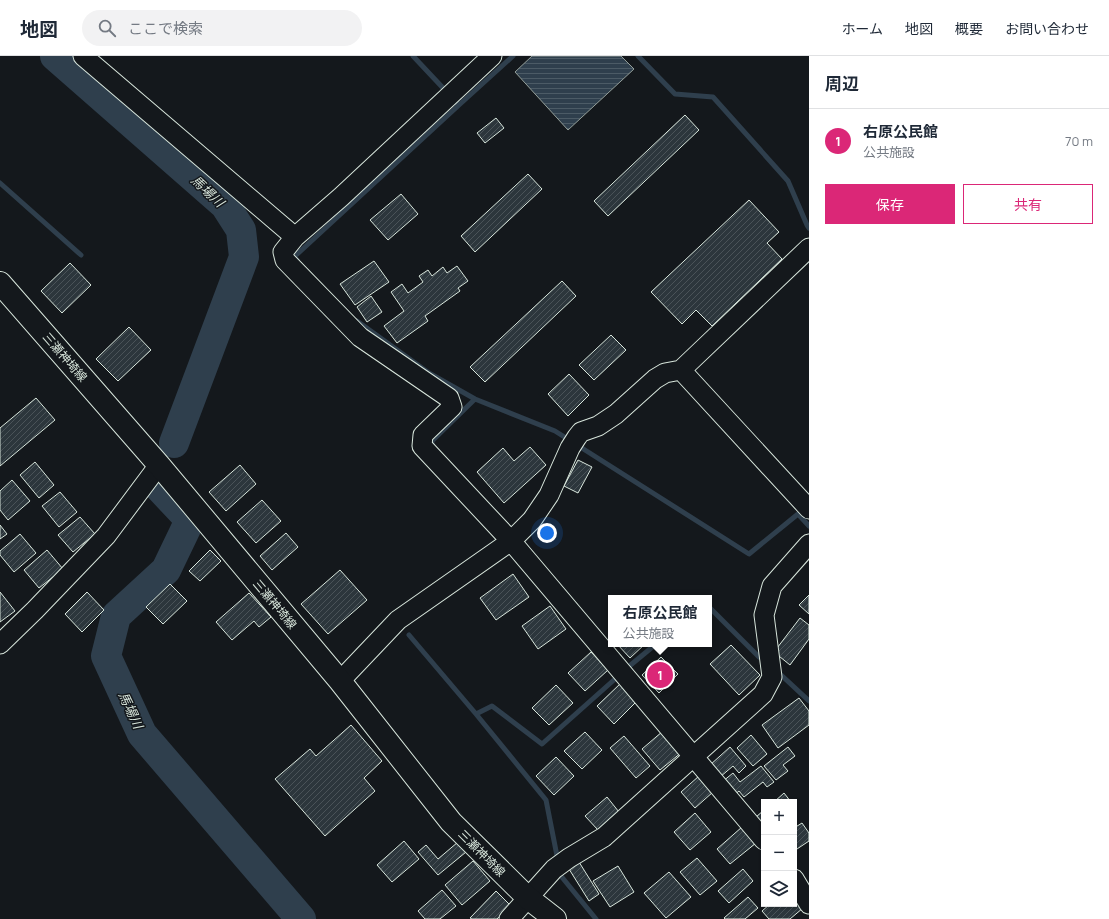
<!DOCTYPE html>
<html lang="ja">
<meta charset="utf-8">
<style>
body{margin:0;font-family:Manrope,"Noto Sans JP",sans-serif;background:#f2f2f3;color:#1f2937}
.controls{position:absolute;right:12px;bottom:12px;display:grid;overflow:hidden;border-radius:0px;box-shadow:0 1px 3px #0004}
.controls button{width:36px;height:36px;display:grid;place-items:center;padding:0;border:0;border-bottom:1px solid #e0e1e3;background:#fff;color:#1f2937;font:20px sans-serif}
.you{position:absolute;left:547px;top:477px;width:14px;height:14px;margin:-10px;border:3px solid #fff;border-radius:50%;background:#1a73e8;box-shadow:0 0 0 6px #1a73e833}
.badge{display:grid;place-items:center;width:26px;height:26px;border-radius:50%;background:#db2777;color:#fff;font-size:13px;font-weight:700}
.pin{position:absolute;translate:-50% -50%;border:2px solid #fff;box-shadow:0 1px 4px #0006}
.popup{position:absolute;left:608px;top:539px;width:104px;height:52px;box-sizing:border-box;display:grid;place-content:center;border-radius:0px;background:#fff;filter:drop-shadow(0 1px 3px #0005);font-size:13px;white-space:nowrap;color:#747a83}
.popup b{font-size:15px;color:#1f2937}
.popup::after{content:'';position:absolute;left:50%;top:100%;margin-left:-8px;border:8px solid transparent;border-top-color:#fff}
.list{margin:0;padding:0;list-style:none}
h2{display:flex;justify-content:space-between;align-items:center;height:52px;margin:0;padding:0 16px;font-size:17px}
h2 small{font-size:13px;font-weight:400;color:#747a83}
.list li{display:grid;grid-template-columns:26px 1fr auto;gap:12px;align-items:center;box-sizing:border-box;height:64px;padding:0 16px;border-top:1px solid #e0e1e3}
.list b{display:block;font-size:15px;white-space:nowrap}
.list p{margin:0;font-size:13px;white-space:nowrap;color:#747a83}
.list em{font-size:13px;font-style:normal;color:#747a83}
.actions{display:flex;gap:8px;padding:12px 16px}
.actions a{flex:1;padding:9px 0;border:1px solid #db2777;border-radius:0px;text-align:center;font-size:14px;color:#db2777}
.actions .main{background:#db2777;color:#fff}
.icon{flex:none;width:22px;height:22px;fill:none;stroke:currentColor;stroke-width:2;stroke-linecap:round;stroke-linejoin:round}
.map{position:relative;flex:none;width:809px;height:863px;overflow:hidden}
header{display:flex;align-items:center;gap:24px;box-sizing:border-box;height:56px;padding:0 20px;background:#fff;border-bottom:1px solid #e0e1e3}
header strong{font-size:19px}
nav{display:flex;gap:22px;margin-inline-start:auto;font-size:14px}
.search{width:280px;height:36px;background:#f2f2f3;display:flex;align-items:center;gap:10px;box-sizing:border-box;padding:0 14px;border-radius:22px;color:#747a83;font-size:15px}
main{display:flex}
aside{flex:1;background:#fff}
.map>svg:first-child{display:block}
.water{fill:url(#water-rules);stroke:#939e99}
.lines{fill:none;stroke-linecap:round;stroke-linejoin:round}
.stream{stroke:#2f3f4d;stroke-width:5}
.river{stroke:#2f3f4d;stroke-width:30}
.building{fill:url(#building-hatch);stroke:#d8e6dc}
.minor-casing{stroke:#d8e6dc;stroke-width:21}
.major-casing{stroke:#d8e6dc;stroke-width:24}
.minor{stroke:#14181c;stroke-width:19}
.major{stroke:#14181c;stroke-width:22}
.labels{text-anchor:middle;dominant-baseline:central;stroke-width:3;stroke-linejoin:round;paint-order:stroke}
.street-label{font-size:12px;fill:#d8e6dc;stroke:#14181c}
.water-label{font-size:13px;font-style:italic;fill:#d8e6dc;stroke:#14181c}
</style>
<header>
<strong>地図</strong>
<div class="search"><svg class="icon" aria-label="search" viewBox="0 0 24 24"><circle cx="10" cy="10" r="6"/><path d="M15 15l6 6"/></svg>ここで検索</div>
<nav><a>ホーム</a><a>地図</a><a>概要</a><a>お問い合わせ</a></nav>
</header>
<main>
<div class="map">
<svg width="809" height="863" viewBox="0 0 809 863">
<defs>
<pattern id="water-rules" width="6" height="5" patternUnits="userSpaceOnUse"><rect width="6" height="5" fill="#2f3f4d"/><path d="M0 2.5h6" fill="none" stroke="#4c5b66"/></pattern>
<pattern id="building-hatch" width="6" height="6" patternUnits="userSpaceOnUse"><rect width="6" height="6" fill="#2c363c"/><path d="M-1 1l2-2M0 6l6-6M5 7l2-2" fill="none" stroke="#4a5358"/></pattern>
</defs>
<rect width="100%" height="100%" fill="#14181c"/>
<path class="water" d="M532,0H621L634,13L568,74L515,16Z"/>
<g class="lines">
<path class="stream" d="M413,0L459,49L513,0
M638,0L675,38L713,41L788,125L807,169L809,172
M0,127L81,199
M297,204L294,201L459,49
M357,265L429,317L475,343L555,375L749,498L798,458L809,470
M432,392V385L475,343
M709,551L759,601
M409,579L476,658L546,744L558,805
M625,610L627,612L656,588
M780,618L809,645
M476,658L492,650L542,688L615,623
M559,813L561,820L596,863"/>
<path class="river" d="M55,0L225,149L241,174L244,201L174,387
M158,430L190,464L166,514L116,560L106,600L142,678L301,863"/>
</g>
<path class="building" d="M685,59L699,74L608,160L594,145Z
M496,62L504,72L485,87L477,77Z
M528,118L542,133L475,196L461,180Z
M401,138L418,158L388,184L370,164Z
M749,144L779,176L767,187L782,203L712,270L696,254L682,268L651,236Z
M374,205L389,226L355,249L340,228Z
M70,207L91,229L62,257L41,235Z
M457,210L468,225L458,232L460,235L425,260L428,265L397,287L384,270L404,255L391,236L402,228L408,237L423,226L419,220L428,214L432,220L443,211L447,217Z
M562,225L576,240L485,326L470,311Z
M371,240L382,256L367,266L357,251Z
M129,271L151,294L118,325L96,303Z
M611,279L626,294L594,324L579,309Z
M569,318L589,339L568,360L548,338Z
M36,342L55,364L0,410V372Z
M530,391L546,409L504,447L477,416L503,392L514,405Z
M578,404L592,411L578,437L564,430Z
M35,406L54,429L39,442L20,419Z
M240,409L256,428L226,455L209,436Z
M12,424L30,445L8,464L0,454V435Z
M60,436L77,456L59,471L42,450Z
M262,444L281,465L256,487L237,466Z
M80,461L95,478L73,496L58,479Z
M0,469L7,478L0,483Z
M286,477L298,491L272,514L260,500Z
M20,478L36,497L14,516L0,499V495Z
M47,494L63,513L39,532L24,514Z
M210,494L221,505L200,525L189,515Z
M340,514L367,544L328,578L301,548Z
M513,518L529,541L496,564L480,542Z
M170,528L187,545L163,568L146,551Z
M0,536L15,555L0,566Z
M87,536L104,554L82,576L65,558Z
M249,537L271,561L259,571L254,565L232,584L216,566Z
M809,539V558L799,549Z
M550,550L566,573L538,593L522,570Z
M800,562L809,569V583L790,609L774,596Z
M617,588H645L630,602Z
M731,589L760,619L739,639L710,608Z
M591,596L608,614L585,635L568,617Z
M661,601L678,618L659,637L642,619Z
M622,626L638,644L614,668L597,650Z
M556,629L573,647L549,669L532,652Z
M799,642L809,655V669L778,692L762,669Z
M351,669L382,705L364,722L375,735L325,780L275,723L310,693L316,700Z
M663,675L682,696L660,714L642,693Z
M585,676L602,694L582,713L564,695Z
M751,679L767,698L753,710L737,692Z
M624,680L650,710L636,722L610,692Z
M730,691L746,710L739,717L733,710L720,721L710,709Z
M788,691L795,700L783,709L788,715L776,724L764,710Z
M556,701L574,720L554,739L536,720Z
M761,710L774,726L767,731L763,726L744,741L739,735L733,740L722,726L733,717L740,726Z
M699,720L713,736L695,752L681,736Z
M784,737L791,746H774Z
M607,741L619,756L598,774L585,760Z
M764,754V771L756,761Z
M695,757L711,776L690,794L674,776Z
M802,767L809,777V785L794,795V772Z
M742,771L756,787L730,808L717,793Z
M404,785L419,803L392,826L377,809Z
M458,786L466,796L438,819L418,796L426,789L438,803Z
M697,802L717,825L700,839L680,816Z
M473,805L490,825L462,849L445,829Z
M579,806L599,838L589,845L569,813Z
M618,810L634,836L610,851L593,825Z
M743,813L753,825L729,847L718,835Z
M669,816L691,841L666,862L644,837Z
M442,834L456,850L440,863H425L418,855Z
M496,835L510,849L497,863H472L470,862Z
M748,841L758,852L745,863H725L724,862Z
M794,842L803,852L790,863H769L762,855L770,848H794Z"/>
<g class="lines">
<defs>
<path id="minor" d="M83,0L295,181
M492,0L341,141L295,181L283,196L285,204L360,281L449,342L452,351L423,379L422,390L511,485L764,784
M681,314L809,453
M0,588L35,554L106,480L159,409
M340,625L398,564L511,485L532,464L549,439L570,392L577,381L581,376L598,370L616,358L655,323L665,317L681,314L809,192
M794,823L809,848
M509,863L554,813L569,802L604,781L763,638L772,621L764,559L772,530L809,488"/>
<path id="major" d="M0,227L159,409L340,625L451,766L528,842L555,863"/>
</defs>
<use href="#minor" class="minor-casing"/>
<use href="#major" class="major-casing"/>
<use href="#minor" class="minor"/>
<use href="#major" class="major"/>
</g>
<g class="labels">
<g class="street-label">
<text transform="translate(65 301) rotate(49)">三瀬神埼線</text>
<text transform="translate(275 548) rotate(50)">三瀬神埼線</text>
<text transform="translate(482 797) rotate(45)">三瀬神埼線</text>
</g>
<g class="water-label">
<text transform="translate(208 135) rotate(43)">馬場川</text>
<text transform="translate(131 654) rotate(65)">馬場川</text>
</g>
</g>
</svg>
<div class="controls">
<button>+</button>
<button>−</button>
<button><svg class="icon" aria-label="layers" viewBox="0 0 24 24"><path d="M12 4l9 5-9 5-9-5zM3 14l9 5 9-5"/></svg></button>
</div>
<div class="you"></div>
<div class="pin badge" style="left:660px;top:619px">1</div>
<div class="popup"><b>右原公民館</b>公共施設</div>
</div>
<aside>
<h2>周辺<small></small></h2>
<ul class="list">
<li><span class="badge">1</span><div><b>右原公民館</b><p>公共施設</p></div><em>70 m</em></li>
</ul>
<div class="actions"><a class="main">保存</a><a>共有</a></div>
</aside>
</main>
